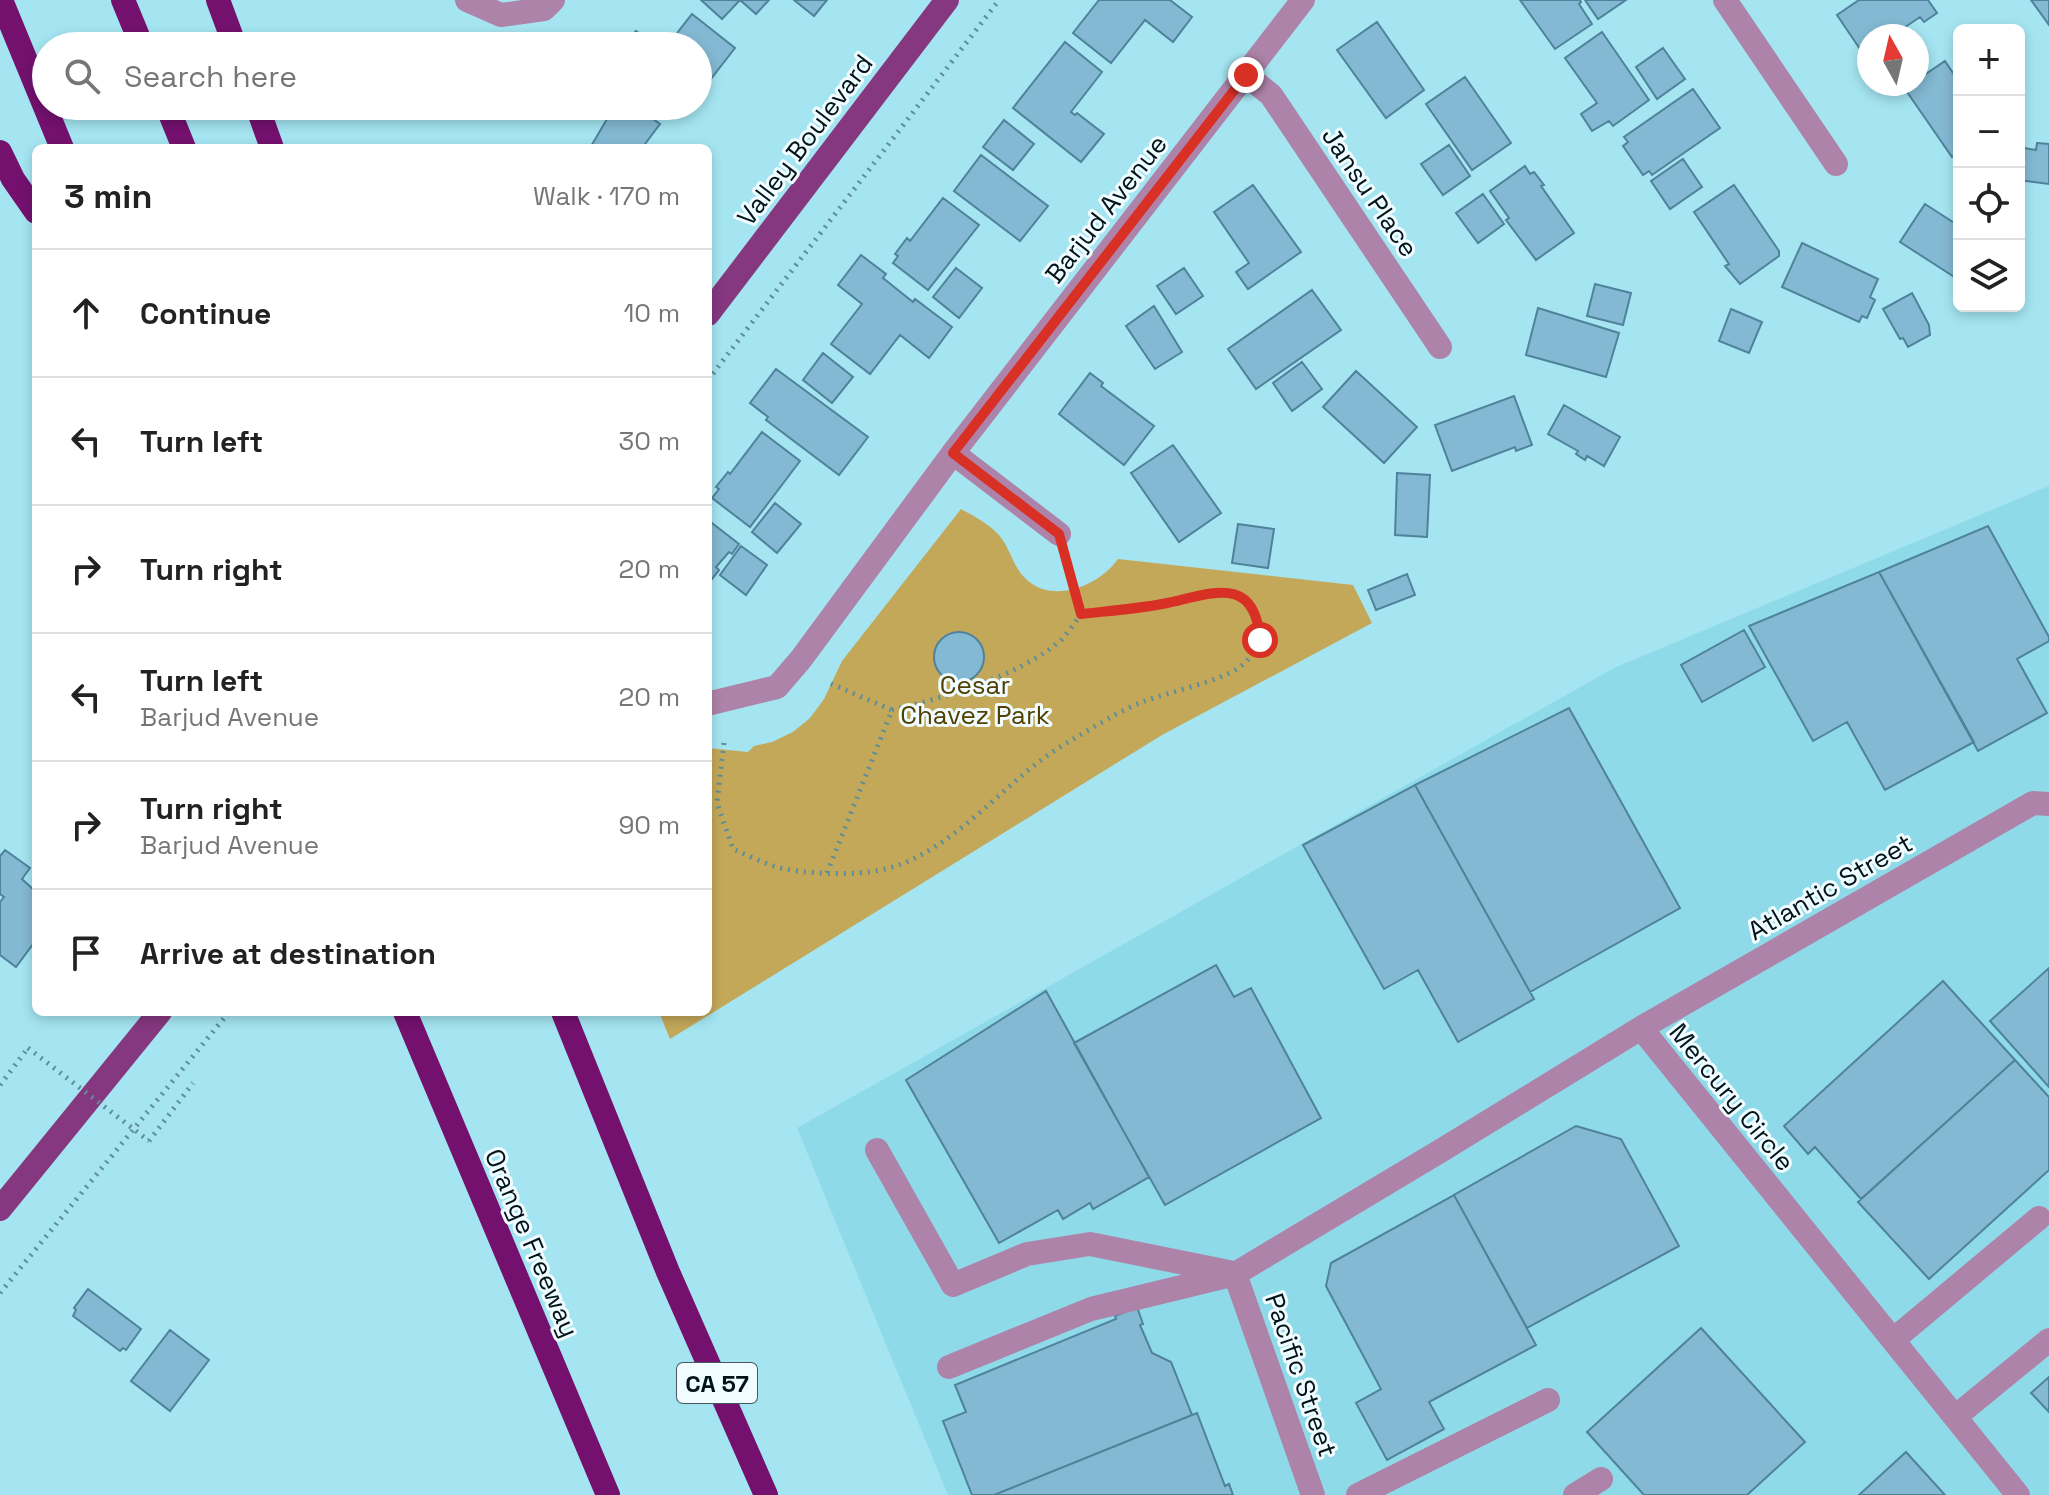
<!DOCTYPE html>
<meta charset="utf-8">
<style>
body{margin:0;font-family:"Space Grotesk",sans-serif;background:#f2f2f2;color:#222}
.controls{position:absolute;right:24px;top:24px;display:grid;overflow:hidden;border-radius:12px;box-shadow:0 4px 12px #0003}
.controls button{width:72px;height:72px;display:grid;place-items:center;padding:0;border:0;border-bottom:2px solid #e0e0e0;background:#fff;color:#222;font:40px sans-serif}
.compass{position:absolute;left:1857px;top:24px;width:72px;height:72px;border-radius:50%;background:#fff;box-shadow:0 4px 12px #0003;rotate:352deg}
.stop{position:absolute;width:24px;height:24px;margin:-18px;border:6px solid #d93025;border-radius:50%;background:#fff}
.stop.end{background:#d93025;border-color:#fff;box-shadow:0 2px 8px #0008}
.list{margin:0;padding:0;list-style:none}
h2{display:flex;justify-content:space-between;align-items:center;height:104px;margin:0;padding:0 32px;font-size:34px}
h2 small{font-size:26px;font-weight:400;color:#767676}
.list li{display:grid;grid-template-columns:52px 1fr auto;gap:24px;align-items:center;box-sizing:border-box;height:128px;padding:0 32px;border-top:2px solid #e0e0e0}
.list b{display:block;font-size:30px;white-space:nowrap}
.list p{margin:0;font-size:26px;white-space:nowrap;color:#767676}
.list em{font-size:26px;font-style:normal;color:#767676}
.icon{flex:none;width:44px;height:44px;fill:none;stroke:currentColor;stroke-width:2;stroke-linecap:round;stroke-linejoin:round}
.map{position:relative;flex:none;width:2049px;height:1495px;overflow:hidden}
.search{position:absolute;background:#fff;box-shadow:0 4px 12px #0003;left:32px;top:32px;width:680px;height:88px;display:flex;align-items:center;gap:20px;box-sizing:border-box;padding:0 28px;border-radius:44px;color:#767676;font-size:30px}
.panel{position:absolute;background:#fff;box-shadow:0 4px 12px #0003;left:32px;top:144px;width:680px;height:872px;border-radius:12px}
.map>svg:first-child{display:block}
.built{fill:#8fdae8}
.green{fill:#c4a859}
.building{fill:#84b9d3;stroke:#4f829b;stroke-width:2}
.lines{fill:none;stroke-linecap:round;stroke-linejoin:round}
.path{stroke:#608e97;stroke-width:5;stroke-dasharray:2 6;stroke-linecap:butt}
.minor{stroke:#ae83a9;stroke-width:24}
.major{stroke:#85377f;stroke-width:24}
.highway{stroke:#74116f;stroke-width:24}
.path-bridge{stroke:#608e97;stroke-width:5;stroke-dasharray:2 6;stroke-linecap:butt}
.route{stroke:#d93025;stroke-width:10}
.labels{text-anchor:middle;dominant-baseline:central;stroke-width:6;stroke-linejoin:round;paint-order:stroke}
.shield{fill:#f0fcff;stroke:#48595d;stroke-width:2}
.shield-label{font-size:24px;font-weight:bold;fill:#001318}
.street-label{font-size:26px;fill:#001318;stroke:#f0fcff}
.park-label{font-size:26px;fill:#524000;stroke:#f0fcff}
</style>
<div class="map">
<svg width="2049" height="1495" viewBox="0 0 2049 1495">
<rect width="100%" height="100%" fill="#a4e5f1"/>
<path class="built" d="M2049,486V1495H948L797,1128L1614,668Z"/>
<path class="green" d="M961,509C975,517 992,525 1002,539C1010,550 1014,567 1024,577C1051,606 1099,586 1118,559L1353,585L1372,623L1162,735L670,1039L659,1012H708V748L748,752L754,746L772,742L793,732L810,718L824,699L842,661Z"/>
<path class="building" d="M701,0H740L722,19Z
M740,0H769L756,14Z
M794,0H827L814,16Z
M1099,0H1170L1192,17L1173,42L1145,20L1111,63L1073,33Z
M1520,0H1580L1581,2L1579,4L1592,24L1555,49Z
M1585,0H1626L1598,19Z
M1859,0H1928L1937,13L1924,22L1920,17L1892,36H1869V52L1864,55L1837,15Z
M2031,0H2049V25Z
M692,14L735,48L710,80L702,74L698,80V46H660L666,39L670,42Z
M1377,22L1424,90L1386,118L1337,50Z
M636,31L656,46H624Z
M1602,32L1649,100L1613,126L1609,121L1592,131L1581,114L1597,103L1565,58Z
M1065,42L1102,72L1071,112L1075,115L1077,113L1104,134L1081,162L1013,108Z
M1663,48L1685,79L1657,99L1636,67Z
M1945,61L1959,82V152L1952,157L1905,89L1917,84V80Z
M1465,77L1511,143L1472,170L1426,104Z
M1693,89L1720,128L1652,175L1649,171L1643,175L1623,146L1628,142L1624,137Z
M590,106H635L660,124L642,148H590L607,119Z
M1004,120L1034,144L1013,170L983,147Z
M2037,143L2049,144V184L2019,180V147L2036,150Z
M1449,145L1470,176L1443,195L1421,164Z
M981,155L1048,206L1020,241L954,191Z
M1683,159L1702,187L1670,209L1651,181Z
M1525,166L1530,174L1534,172L1544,185L1541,186L1574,233L1536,260L1506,220L1509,218L1490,191Z
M1253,185L1301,252L1248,289L1236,272L1249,263L1214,212Z
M1734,185L1779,251V256L1740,284L1725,266L1729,264L1694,212Z
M1483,194L1504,224L1478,243L1456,213Z
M943,198L979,225L928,290L893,263L898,256L895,254L907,238L910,241Z
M1925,204L1959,226V280L1900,242Z
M1802,243L1878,279L1870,297L1875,300L1867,318L1862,316L1859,322L1782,287Z
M861,255L886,274L883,278L913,302L915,299L952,327L929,358L900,335L870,374L831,344L862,304L838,285Z
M956,268L982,288L959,318L933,297Z
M1184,268L1203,296L1176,314L1157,286Z
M1595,284L1631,293L1623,325L1587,316Z
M1312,290L1341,330L1256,389L1228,349Z
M1912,293L1929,325L1930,335L1908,347L1903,338L1900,339L1883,309Z
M1154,306L1182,352L1155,369L1126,326Z
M1538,308L1619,333L1606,377L1526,355Z
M1731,309L1762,322L1749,353L1719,341Z
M823,353L853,377L832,403L803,380Z
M1302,362L1322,389L1292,411L1273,383Z
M776,369L868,437L839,475L766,420L768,417L750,403Z
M1356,371L1417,427L1384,463L1323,407Z
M1090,373L1103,383L1101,386L1154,426L1124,465L1059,414Z
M1514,396L1532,445L1516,451L1515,447L1452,471L1435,425Z
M1564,405L1620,437L1604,466L1587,456L1585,460L1576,454L1578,451L1548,434Z
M762,432L800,461L750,527L712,498L719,489L716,487L728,472L730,474Z
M1173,445L1221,513L1179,542L1131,473Z
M1397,473L1430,475L1427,537L1395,535Z
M775,503L801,524L777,553L752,532Z
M708,520L739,544L732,554L729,552L716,567L719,570L708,584Z
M1238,524L1274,529L1268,568L1232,563Z
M1988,526L2049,637V641L2017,659L2047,713L1978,751L1879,572Z
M741,546L767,565L746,595L720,575Z
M1879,572L1974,742L1885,790L1847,722L1813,741L1749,626Z
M1407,574L1415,595L1376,610L1368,590Z
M1744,630L1765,667L1702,702L1681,665Z
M934 657a25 25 0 1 1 50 0a25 25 0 1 1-50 0Z
M1569,708L1680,908L1530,992L1415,785Z
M1415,785L1534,999L1458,1042L1418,970L1384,989L1303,845Z
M5,850L30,868L22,879L36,892V940L16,967L0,955V902L4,897L0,894V856Z
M1216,965L1234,997L1251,988L1321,1118L1165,1205L1074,1043Z
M2049,968V1087L1990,1021Z
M1943,981L2015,1060L1861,1199L1815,1147L1808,1154L1784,1126Z
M1046,991L1149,1177L1093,1209L1090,1203L1063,1219L1058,1210L999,1243L906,1080Z
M2015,1060L2049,1097V1170L1929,1279L1858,1202Z
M1576,1126L1621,1139L1679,1246L1527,1328L1454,1195Z
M1454,1195L1536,1345L1429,1402L1444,1429L1387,1460L1356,1403L1381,1389L1326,1286L1331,1263Z
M88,1289L141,1329L126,1350L123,1348L120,1351L73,1316L76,1310L74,1308Z
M1137,1307L1143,1324L1140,1325L1152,1353L1171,1362L1192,1415L994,1495H972L943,1421L966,1412L955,1385L1116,1319L1115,1316Z
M1701,1328L1805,1442L1747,1495H1644L1587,1432Z
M170,1330L209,1360L170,1411L131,1381Z
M2049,1377V1412L2031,1393Z
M1197,1413L1225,1486L1229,1484L1233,1495H994Z
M1906,1452L1945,1495H1859Z"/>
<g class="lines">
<path class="path" d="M708,380L999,0
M892,710C943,698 1023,675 1062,639C1069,632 1075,622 1081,614L1067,562
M724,743L717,803L733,849C749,856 767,865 784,869C820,875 871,877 904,863C968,836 1008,778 1065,744C1091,729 1118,711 1145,701C1170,692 1218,681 1237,669C1267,650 1267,604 1231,592C1209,585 1181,601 1160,605C1134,609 1107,611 1081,614
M827,873L892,710L827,682
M0,1085L28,1048
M149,1141L193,1083
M0,1293L229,1012"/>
<path class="minor" d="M467,0L501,15L544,9L553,0
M1725,0L1836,164
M1246,75L1271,95L1440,347
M953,453L1059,534
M708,701L711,703L777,687L801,659L953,453L1303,0
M1641,1028L2018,1495
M877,1150L953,1285L1027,1254L1090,1244L1229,1272
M1235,1274L1313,1495
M1893,1340L2039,1218
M949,1367L1091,1309L1235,1274L1442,1150L1641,1028L2033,803L2049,804
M1955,1417L2049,1340
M1358,1495L1548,1400
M1575,1495L1601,1479"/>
<path class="major" d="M708,314L947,0
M0,1209L160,1012"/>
<path class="highway" d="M1,0L62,148
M123,0L142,46
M218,0L235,46
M167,106L184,148
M257,106L272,148
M0,152L13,179L36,212
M405,1012L608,1495
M563,1012L668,1272L766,1495"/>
<path class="path-bridge" d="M28,1048L149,1141"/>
</g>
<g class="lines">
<path class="route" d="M1246,75L953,453L1059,534L1081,614C1108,611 1135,609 1162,604C1206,596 1255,570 1260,640"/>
</g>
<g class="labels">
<rect class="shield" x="677" y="1363" width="80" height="40" rx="6"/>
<g class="shield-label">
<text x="717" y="1383">CA 57</text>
</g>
<g class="street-label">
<text transform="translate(805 140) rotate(-53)">Valley Boulevard</text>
<text transform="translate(1370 192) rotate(56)">Jansu Place</text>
<text transform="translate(1106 209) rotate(-52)">Barjud Avenue</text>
<text transform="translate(1830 887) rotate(-30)">Atlantic Street</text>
<text transform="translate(1732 1097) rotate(51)">Mercury Circle</text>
<text transform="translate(532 1243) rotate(67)">Orange Freeway</text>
<text transform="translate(1301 1375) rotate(71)">Pacific Street</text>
</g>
<g class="park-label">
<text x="975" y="685">Cesar<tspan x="975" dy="30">Chavez Park</tspan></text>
</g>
</g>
</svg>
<div class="controls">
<button>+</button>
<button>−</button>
<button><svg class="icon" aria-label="locate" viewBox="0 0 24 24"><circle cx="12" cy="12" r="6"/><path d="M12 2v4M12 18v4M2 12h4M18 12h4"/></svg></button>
<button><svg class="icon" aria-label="layers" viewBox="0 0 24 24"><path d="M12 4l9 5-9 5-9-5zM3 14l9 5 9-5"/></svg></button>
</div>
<svg class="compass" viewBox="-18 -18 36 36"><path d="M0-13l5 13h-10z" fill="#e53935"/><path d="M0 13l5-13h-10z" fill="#767676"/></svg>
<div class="stop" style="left:1260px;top:640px"></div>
<div class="stop end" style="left:1246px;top:75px"></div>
<div class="search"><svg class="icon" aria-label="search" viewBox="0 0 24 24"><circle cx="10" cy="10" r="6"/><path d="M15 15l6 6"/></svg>Search here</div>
<section class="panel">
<h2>3 min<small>Walk · 170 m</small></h2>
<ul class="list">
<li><svg class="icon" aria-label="ahead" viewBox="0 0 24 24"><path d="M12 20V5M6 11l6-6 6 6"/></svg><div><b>Continue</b></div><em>10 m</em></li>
<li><svg class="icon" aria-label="left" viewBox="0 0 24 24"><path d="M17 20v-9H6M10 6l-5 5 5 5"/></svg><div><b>Turn left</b></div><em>30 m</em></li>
<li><svg class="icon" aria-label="right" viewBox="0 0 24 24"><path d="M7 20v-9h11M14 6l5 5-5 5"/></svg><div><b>Turn right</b></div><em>20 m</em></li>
<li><svg class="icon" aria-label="left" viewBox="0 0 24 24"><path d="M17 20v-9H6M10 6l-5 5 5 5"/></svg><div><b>Turn left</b><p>Barjud Avenue</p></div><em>20 m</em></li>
<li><svg class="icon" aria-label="right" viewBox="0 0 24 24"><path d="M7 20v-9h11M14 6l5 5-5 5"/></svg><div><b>Turn right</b><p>Barjud Avenue</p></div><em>90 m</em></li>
<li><svg class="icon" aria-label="arrive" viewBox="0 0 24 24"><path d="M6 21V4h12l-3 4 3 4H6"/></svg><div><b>Arrive at destination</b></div></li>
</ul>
</section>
</div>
